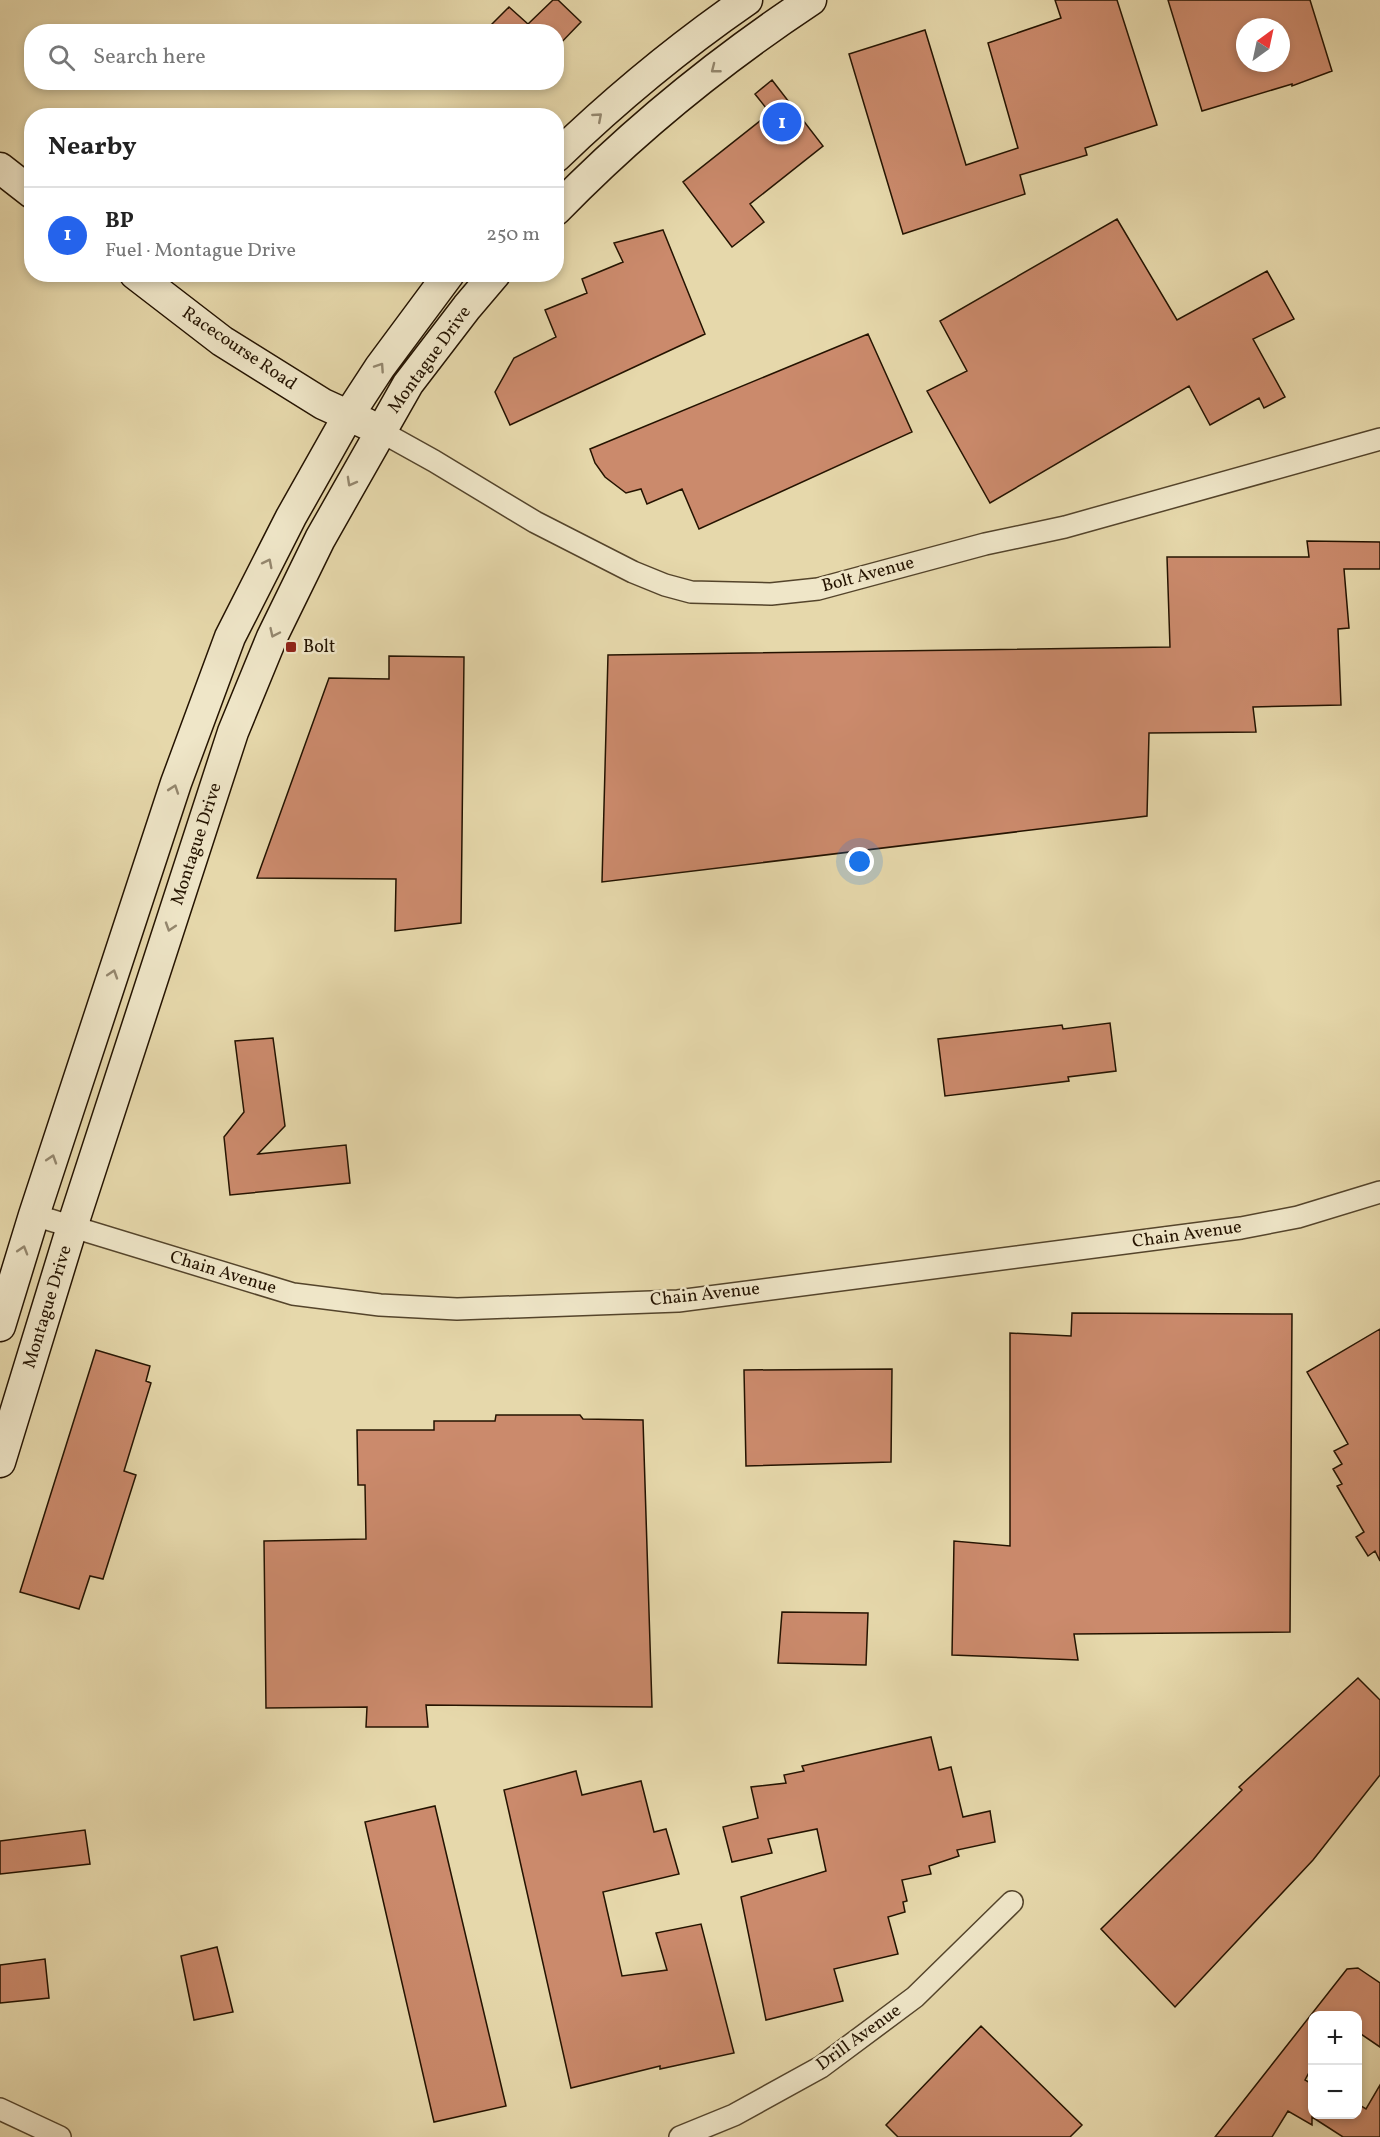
<!DOCTYPE html>
<meta charset="utf-8">
<style>
body{margin:0;font-family:Vollkorn,serif;background:#f2f2f2;color:#222}
.controls{position:absolute;right:18px;bottom:18px;display:grid;overflow:hidden;border-radius:12px;box-shadow:0 3px 9px #0003}
.controls button{width:54px;height:54px;display:grid;place-items:center;padding:0;border:0;border-bottom:2px solid #e0e0e0;background:#fff;color:#222;font:30px sans-serif}
.compass{position:absolute;left:1236px;top:18px;width:54px;height:54px;border-radius:50%;background:#fff;box-shadow:0 3px 9px #0003;rotate:33deg}
.you{position:absolute;left:860px;top:862px;width:21px;height:21px;margin:-15px;border:4px solid #fff;border-radius:50%;background:#1a73e8;box-shadow:0 0 0 9px #1a73e833}
.badge{display:grid;place-items:center;width:39px;height:39px;border-radius:50%;background:#2563eb;color:#fff;font-size:20px;font-weight:700}
.pin{position:absolute;translate:-50% -50%;border:3px solid #fff;box-shadow:0 2px 6px #0006}
.list{margin:0;padding:0;list-style:none}
h2{display:flex;justify-content:space-between;align-items:center;height:78px;margin:0;padding:0 24px;font-size:26px}
h2 small{font-size:20px;font-weight:400;color:#767676}
.list li{display:grid;grid-template-columns:39px 1fr auto;gap:18px;align-items:center;box-sizing:border-box;height:96px;padding:0 24px;border-top:2px solid #e0e0e0}
.list b{display:block;font-size:22px;white-space:nowrap}
.list p{margin:0;font-size:20px;white-space:nowrap;color:#767676}
.list em{font-size:20px;font-style:normal;color:#767676}
.icon{flex:none;width:33px;height:33px;fill:none;stroke:currentColor;stroke-width:2;stroke-linecap:round;stroke-linejoin:round}
.map{position:relative;flex:none;width:1380px;height:2137px;overflow:hidden}
.search{position:absolute;background:#fff;box-shadow:0 3px 9px #0003;left:24px;top:24px;width:540px;height:66px;display:flex;align-items:center;gap:15px;box-sizing:border-box;padding:0 21px;border-radius:24px;color:#767676;font-size:22px}
.panel{position:absolute;background:#fff;box-shadow:0 3px 9px #0003;left:24px;top:108px;width:540px;height:174px;border-radius:24px}
.map>svg:first-child{display:block}
.building{fill:#cb8a6c;stroke:#241300;stroke-width:1.5;fill-rule:evenodd}
.lines{fill:none;stroke-linecap:round;stroke-linejoin:round}
.minor-casing{stroke:#54442b;stroke-width:24}
.secondary-casing{stroke:#241300;stroke-width:33}
.minor{stroke:#efe6c8;stroke-width:21}
.secondary{stroke:#efe6c8;stroke-width:30}
.oneway{stroke:#94876e}
.poi-dot{fill:#8f2418;stroke:#efe6c8;stroke-width:2}
.labels{text-anchor:middle;dominant-baseline:central;stroke-width:5;stroke-linejoin:round;paint-order:stroke}
.street-label{font-size:18px;fill:#241300;stroke:#efe6c8}
.poi-label{font-size:18px;fill:#241300;stroke:#efe6c8;text-anchor:start}
</style>
<div class="map">
<svg width="1380" height="2137" viewBox="0 0 1380 2137">
<rect width="100%" height="100%" fill="#e6d8ab"/>
<filter id="stains"><feTurbulence type="fractalNoise" baseFrequency=".00333" numOctaves="4"/><feColorMatrix values="0 0 0 0 .2 0 0 0 0 .09 0 0 0 0 .02 0 0 0 .5 -.17"/></filter>
<radialGradient id="worn" r=".72"><stop offset=".6" stop-color="#630" stop-opacity="0"/><stop offset="1" stop-color="#630" stop-opacity=".3"/></radialGradient>
<path class="building" d="M553,0H558L581,22L556,48V32H484L509,7L528,24Z
M1055,0H1117L1157,125L1085,148L1087,155L1020,175L1025,194L903,234L849,54L925,30L966,165L1018,148L988,43L1061,18Z
M1168,0H1310L1332,71L1292,86V84L1202,111ZM1245,27H1281V63H1245Z
M772,80L823,146L750,204L764,222L732,247L683,182L770,113L755,94Z
M1117,219L1177,320L1267,271L1294,319L1253,339L1285,397L1264,408L1259,398L1210,425L1189,386L990,503L927,391L967,371L940,321Z
M663,230L705,334L510,425L495,392L514,358L556,337L545,310L587,293L582,279L623,262L614,243Z
M868,334L912,432L699,529L682,489L647,504L641,489L626,493L605,477L595,463L590,449Z
M1307,541L1380,542V569H1344L1349,628L1338,629L1341,705L1253,707L1256,732L1149,733L1147,816L602,882L608,655L1170,647L1167,557H1309Z
M389,656L464,657L461,923L395,931L396,879L257,878L329,678L389,679Z
M1110,1023L1116,1071L1068,1077L1069,1081L945,1096L938,1039L1062,1025L1063,1029Z
M273,1038L285,1126L258,1154L346,1145L350,1183L230,1195L224,1137L244,1112L235,1041Z
M1072,1313L1292,1314L1290,1632L1074,1634L1078,1660L952,1655L954,1541L1010,1546V1333L1071,1336Z
M1380,1329V1561L1375,1551L1368,1556L1356,1537L1364,1532L1337,1486L1342,1484L1333,1469L1342,1464L1334,1451L1348,1444L1307,1372Z
M96,1350L150,1366L146,1381L151,1383L124,1471L136,1475L103,1579L90,1576L79,1609L20,1592Z
M892,1369L891,1462L746,1466L744,1370Z
M496,1415H580L583,1419L643,1420L652,1707L426,1705L428,1727H366L367,1707L266,1708L264,1541L366,1539L365,1485H358L357,1430H434V1421H495Z
M782,1612L868,1613L866,1665L778,1663Z
M1358,1678L1380,1700V1775L1313,1860L1175,2007L1101,1929L1242,1790L1239,1787Z
M931,1737L939,1770L951,1767L963,1817L990,1811L995,1842L957,1850L959,1856L929,1866L931,1874L902,1880L907,1901L903,1902L905,1912L888,1917L898,1954L834,1969L843,2001L766,2020L741,1897L826,1871L817,1829L768,1839L772,1853L732,1862L723,1827L758,1818L751,1787L786,1783L784,1775L804,1771L802,1766Z
M576,1771L582,1795L641,1781L654,1832L666,1829L679,1874L603,1892L622,1976L667,1970L656,1933L701,1924L734,2053L660,2069V2066L571,2088L504,1790Z
M435,1806L506,2106L434,2122L365,1822Z
M85,1830L90,1864L0,1874V1841Z
M217,1947L233,2012L194,2020L181,1956Z
M45,1959L49,1998L0,2003V1965Z
M1358,1968L1380,1983V2047L1358,2032V2016H1312V2067L1305,2080L1312,2084V2115H1358V2104L1366,2109L1380,2085V2137H1343L1312,2117V2125L1288,2111L1272,2137H1215L1347,1969Z
M981,2026L1082,2125L1070,2137H898L886,2125Z"/>
<g class="lines">
<defs>
<path id="minor" d="M380,431L434,461L535,522L633,572L665,585L691,592L771,594L818,589L985,544L1065,527L1380,439
M34,1215L293,1294L380,1305L457,1309L678,1301L1241,1228L1298,1217L1380,1192
M0,2109L60,2137
M680,2137L734,2115L821,2067L915,1997L1012,1902"/>
<path id="secondary" d="M556,157C616,99 679,47 747,0
M0,168L32,193
M556,210C633,131 719,61 811,0
M135,274L222,341L323,404L367,424
M0,1326L34,1215L176,783L230,637L291,517L348,416L380,367L449,274
M0,1462L72,1227L233,732L272,637L320,539L408,384L467,307L495,274"/>
</defs>
<use href="#minor" class="minor-casing"/>
<use href="#secondary" class="secondary-casing"/>
<use href="#minor" class="minor"/>
<use href="#secondary" class="secondary"/>
</g>
<defs><path id="oneway-chevron" d="M-2-3.5L2.5 0L-2 3.5" fill="none" stroke-width="1.6" stroke-linecap="round" stroke-linejoin="round" transform="scale(1.5)"/></defs>
<g class="oneway">
<use href="#oneway-chevron" transform="translate(715 69) rotate(142)"/>
<use href="#oneway-chevron" transform="translate(598 117) rotate(-41)"/>
<use href="#oneway-chevron" transform="translate(380 367) rotate(-56)"/>
<use href="#oneway-chevron" transform="translate(351 482) rotate(119)"/>
<use href="#oneway-chevron" transform="translate(268 563) rotate(-63)"/>
<use href="#oneway-chevron" transform="translate(274 633) rotate(115)"/>
<use href="#oneway-chevron" transform="translate(174 789) rotate(-71)"/>
<use href="#oneway-chevron" transform="translate(170 927) rotate(108)"/>
<use href="#oneway-chevron" transform="translate(113 974) rotate(-72)"/>
<use href="#oneway-chevron" transform="translate(52 1159) rotate(-72)"/>
<use href="#oneway-chevron" transform="translate(23 1250) rotate(-73)"/>
</g>
<rect class="poi-dot" x="285" y="641" width="12" height="12" rx="3"/>
<g class="labels">
<g class="street-label">
<text transform="translate(239 349) rotate(34)">Racecourse Road</text>
<text transform="translate(430 360) rotate(-54)">Montague Drive</text>
<text transform="translate(868 575) rotate(-15)">Bolt Avenue</text>
<text transform="translate(197 844) rotate(-72)">Montague Drive</text>
<text transform="translate(1187 1235) rotate(-8)">Chain Avenue</text>
<text transform="translate(223 1273) rotate(17)">Chain Avenue</text>
<text transform="translate(705 1295) rotate(-6)">Chain Avenue</text>
<text transform="translate(48 1307) rotate(-73)">Montague Drive</text>
<text transform="translate(859 2038) rotate(-36)">Drill Avenue</text>
</g>
<g class="poi-label">
<text x="303" y="647">Bolt</text>
</g>
</g>
<rect width="100%" height="100%" filter="url(#stains)"/>
<rect width="100%" height="100%" fill="url(#worn)"/>
</svg>
<div class="controls">
<button>+</button>
<button>−</button>
</div>
<svg class="compass" viewBox="-18 -18 36 36"><path d="M0-13l5 13h-10z" fill="#e53935"/><path d="M0 13l5-13h-10z" fill="#767676"/></svg>
<div class="you"></div>
<div class="pin badge" style="left:782px;top:122px">1</div>
<div class="search"><svg class="icon" aria-label="search" viewBox="0 0 24 24"><circle cx="10" cy="10" r="6"/><path d="M15 15l6 6"/></svg>Search here</div>
<section class="panel">
<h2>Nearby<small></small></h2>
<ul class="list">
<li><span class="badge">1</span><div><b>BP</b><p>Fuel · Montague Drive</p></div><em>250 m</em></li>
</ul>
</section>
</div>
